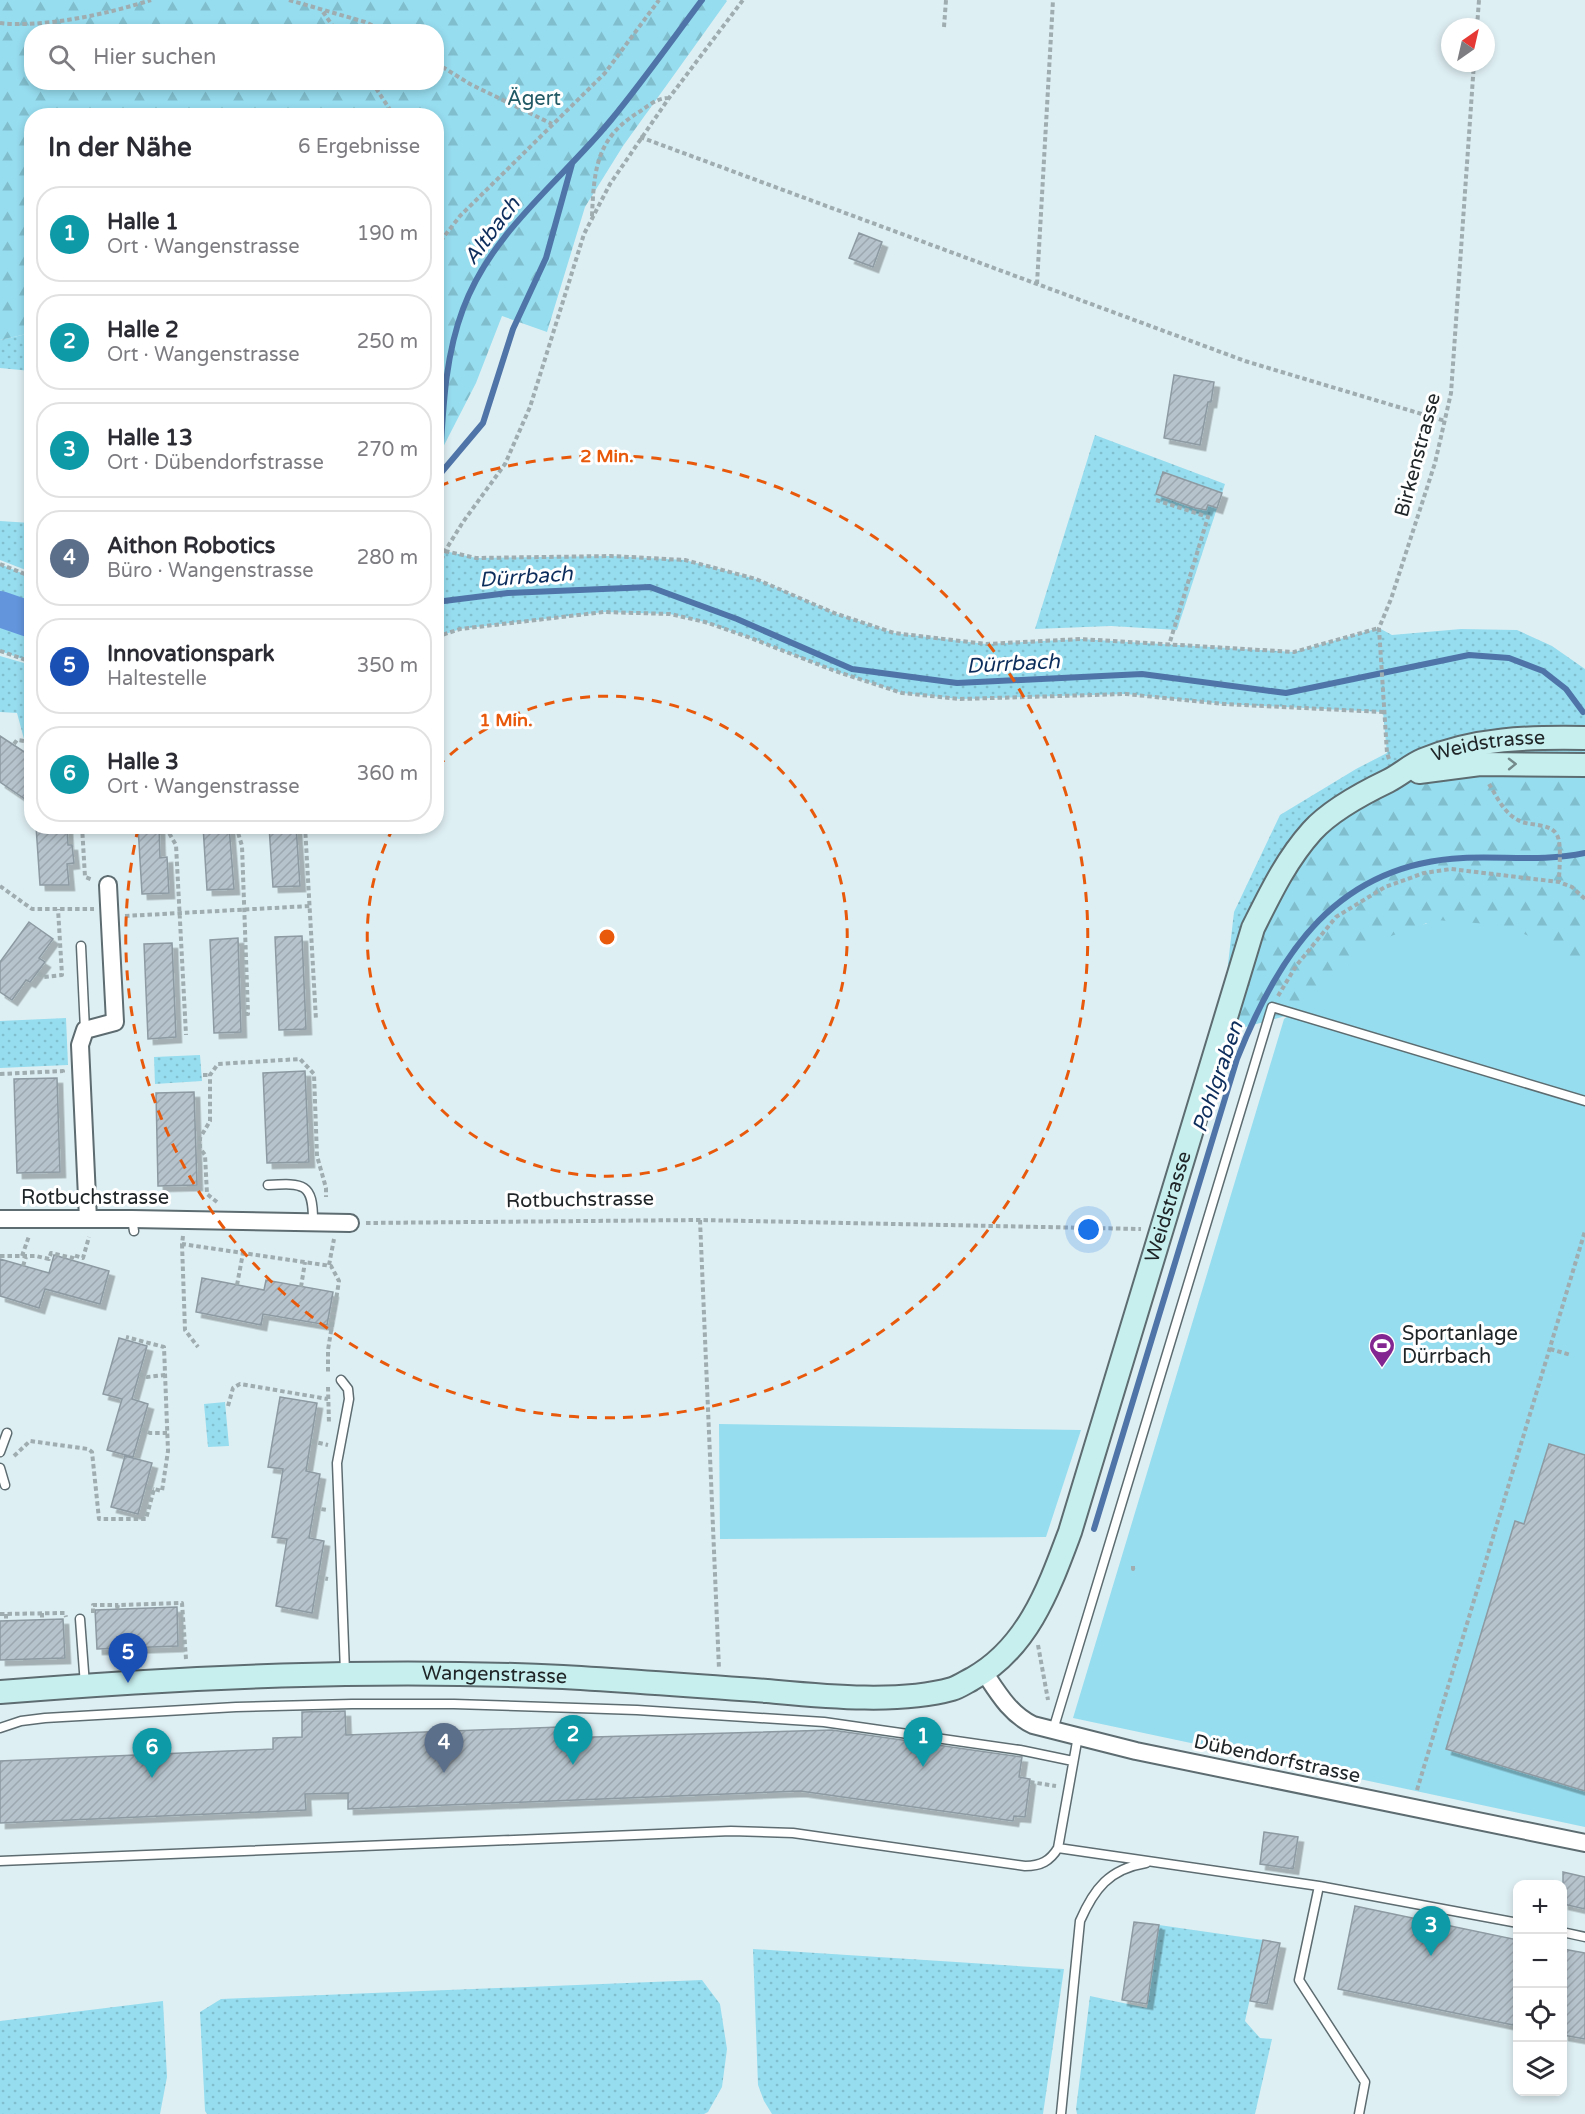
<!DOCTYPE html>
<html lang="de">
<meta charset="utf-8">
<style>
body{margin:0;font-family:"Varela Round",sans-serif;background:#f7f7f7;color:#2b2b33}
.controls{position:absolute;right:18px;bottom:18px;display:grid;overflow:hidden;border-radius:12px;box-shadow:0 3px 9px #0003}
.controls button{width:54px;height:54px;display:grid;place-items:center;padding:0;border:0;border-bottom:2px solid #e1e1e2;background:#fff;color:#2b2b33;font:30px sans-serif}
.compass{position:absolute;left:1441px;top:18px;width:54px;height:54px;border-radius:50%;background:#fff;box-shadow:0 3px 9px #0003;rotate:34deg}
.you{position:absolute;left:1089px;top:1230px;width:21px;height:21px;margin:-15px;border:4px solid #fff;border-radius:50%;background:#1a73e8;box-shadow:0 0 0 9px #1a73e833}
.badge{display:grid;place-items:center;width:39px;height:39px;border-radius:50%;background:#842691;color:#fff;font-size:20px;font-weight:700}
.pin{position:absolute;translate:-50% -50px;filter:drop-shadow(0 2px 3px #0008)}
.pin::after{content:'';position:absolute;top:32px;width:21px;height:18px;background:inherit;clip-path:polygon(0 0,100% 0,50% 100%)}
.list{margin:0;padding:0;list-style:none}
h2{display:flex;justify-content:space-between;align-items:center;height:78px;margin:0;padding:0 24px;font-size:26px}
h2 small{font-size:20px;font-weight:400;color:#7c7c81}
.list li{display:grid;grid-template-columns:39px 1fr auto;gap:18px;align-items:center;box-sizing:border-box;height:96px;margin:0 12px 12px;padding:0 12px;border:2px solid #e1e1e2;border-radius:24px}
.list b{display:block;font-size:22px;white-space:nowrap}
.list p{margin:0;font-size:20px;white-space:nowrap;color:#7c7c81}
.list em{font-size:20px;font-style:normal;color:#7c7c81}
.icon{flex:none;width:33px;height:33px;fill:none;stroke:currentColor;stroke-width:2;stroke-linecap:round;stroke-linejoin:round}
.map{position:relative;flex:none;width:1585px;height:2114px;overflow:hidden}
.search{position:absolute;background:#fff;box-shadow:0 3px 9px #0003;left:24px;top:24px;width:420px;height:66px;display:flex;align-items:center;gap:15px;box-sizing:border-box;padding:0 21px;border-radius:24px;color:#7c7c81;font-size:22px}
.panel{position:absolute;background:#fff;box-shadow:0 3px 9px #0003;left:24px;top:108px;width:420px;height:726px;border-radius:24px}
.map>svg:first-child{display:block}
.grass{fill:url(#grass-dots)}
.forest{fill:url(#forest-firs);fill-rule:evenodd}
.garden{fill:#96ddef}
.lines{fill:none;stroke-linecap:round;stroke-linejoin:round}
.stream{stroke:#4f74a7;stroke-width:6}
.river{stroke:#6395dd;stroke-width:36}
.building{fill:url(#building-hatch);stroke:#8d9aa2;stroke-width:1.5;filter:url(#shadow)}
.service-casing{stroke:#5d6c70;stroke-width:11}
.minor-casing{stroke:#5d6c70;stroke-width:20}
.secondary-casing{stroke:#5d6c70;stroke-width:26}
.path{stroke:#9facb0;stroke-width:4;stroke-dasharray:4.5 3;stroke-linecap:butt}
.service{stroke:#fff;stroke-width:8}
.minor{stroke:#fff;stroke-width:16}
.secondary{stroke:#c7efee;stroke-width:22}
.oneway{stroke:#748a8b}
.ring{fill:none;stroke:#e8590c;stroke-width:3;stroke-dasharray:10 8}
.labels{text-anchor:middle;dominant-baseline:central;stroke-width:6;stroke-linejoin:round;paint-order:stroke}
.park-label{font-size:20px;fill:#215965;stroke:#fff}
.street-label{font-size:20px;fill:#202628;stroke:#fff}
.poi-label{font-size:20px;fill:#202628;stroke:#fff;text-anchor:start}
.water-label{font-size:21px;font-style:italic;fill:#0d2e5c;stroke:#fff}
.centre{fill:#e8590c;stroke:#fff;stroke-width:3}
.ring-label{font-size:18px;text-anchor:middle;font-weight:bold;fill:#e8590c;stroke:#fff;stroke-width:6;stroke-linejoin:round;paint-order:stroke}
</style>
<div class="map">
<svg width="1585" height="2114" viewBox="0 0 1585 2114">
<defs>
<pattern id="grass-dots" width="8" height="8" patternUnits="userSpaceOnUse" patternTransform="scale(1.5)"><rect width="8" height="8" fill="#96ddef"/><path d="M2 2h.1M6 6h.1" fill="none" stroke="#81becd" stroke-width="1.8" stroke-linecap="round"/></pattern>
<pattern id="forest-firs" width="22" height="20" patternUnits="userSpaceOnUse" patternTransform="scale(1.5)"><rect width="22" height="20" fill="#96ddef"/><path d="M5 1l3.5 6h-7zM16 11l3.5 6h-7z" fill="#81becd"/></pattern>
<pattern id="building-hatch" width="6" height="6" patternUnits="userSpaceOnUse" patternTransform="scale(1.5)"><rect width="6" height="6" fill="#b6c3cc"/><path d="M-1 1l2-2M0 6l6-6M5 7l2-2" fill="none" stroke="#9ca7af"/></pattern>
<filter id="shadow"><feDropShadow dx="5.5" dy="5.5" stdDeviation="0" flood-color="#0004"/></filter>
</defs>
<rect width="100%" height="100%" fill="#deeff3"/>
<path class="grass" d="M31,333V371L0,368V340Z
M1095,435L1225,484L1177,630L1111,626L1035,629Z
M0,521L31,523V572L0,560Z
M445,551L476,558L611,556L685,560L756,579L834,613L894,633L986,644L1080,639L1294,652L1379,628L1392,635L1461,629L1517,630L1552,646L1585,669V765L1220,1034L1234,912L1280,815L1356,769L1387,753L1383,712L1224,704L1126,694L960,699L902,693L835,671L748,637L705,622L670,614L604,612L460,629L437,637V574Z
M0,564L31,577V662L0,651Z
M0,656L31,665V738L24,739L17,713L0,712Z
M66,1018L68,1065L0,1068V1021Z
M200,1055L202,1081L155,1084L154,1057Z
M225,1402L229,1446L208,1447L204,1404Z
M1159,1925L1263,1940L1245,2021L1260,2038L1272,2039L1255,2114H1077L1076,2109L1090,1996L1147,2008Z
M753,1949L1064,1969L1043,2114H772L764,2101L758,2085Z
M702,1980L720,2004L727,2049L722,2087L708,2112L704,2114H207L205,2111L200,2012L221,1999Z
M163,2001L167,2077L160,2114H0V2021Z"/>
<path class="forest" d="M0,0H726L727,1L623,146L585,207L547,332L502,316L476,383L437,459L436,116H32L31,333L0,340ZM32,32H436V82H32Z
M1585,765V1001L1501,930L1426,923L1388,947L1322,1006L1220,1034L1285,865L1397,776Z"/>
<path class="garden" d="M1436,920L1502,925L1556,947L1585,989V1827L1073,1718L1284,1019L1377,941Z
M719,1424L1081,1430L1046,1537L720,1539Z"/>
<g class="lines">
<path class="stream" d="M440,474L483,423L513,329L546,258L572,164
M436,479L439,475C443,419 443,362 463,309C492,231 560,182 611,120C643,81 672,40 702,0
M436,602L508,593L650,587L737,619L852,669L957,683L1142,674L1286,693L1469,655L1509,658L1543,671L1566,689L1583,712
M1094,1529L1237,1059C1279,953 1337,864 1463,858C1503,856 1545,862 1585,853"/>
<path class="river" d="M0,609L32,620"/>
</g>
<path class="building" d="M859,233L882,242L873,267L849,258Z
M1174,375L1214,382L1211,402H1208L1200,445L1164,438Z
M1163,472L1222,493L1217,508L1208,505L1206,510L1195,508L1156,494Z
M0,736L32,757V789L25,799L0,782Z
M36,826L67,828L68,845H72L74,863L67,864L69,885H40Z
M138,826H159L160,858L167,857L169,893L142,894Z
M203,826H229L234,889L207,890Z
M269,826H296L300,886L273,887Z
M29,922L53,939L39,958L45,962L30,982L26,980L12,1000L0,992V962Z
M302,936L306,1029L279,1030L275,937Z
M238,938L241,1032L214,1033L210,940Z
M172,943L176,1037L148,1039L144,944Z
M305,1071L309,1162L267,1163L263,1073Z
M57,1078L60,1172L17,1173L14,1079Z
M194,1092L197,1185L158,1186L156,1093Z
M54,1255L109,1271L100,1304L45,1289L39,1308L0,1296V1259L49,1273Z
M202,1278L264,1290L266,1280L333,1292L327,1325L263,1314L261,1325L196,1312Z
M119,1338L147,1346L132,1399L148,1404L133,1457L107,1450L122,1399L103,1394Z
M280,1397L317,1403L306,1471L320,1474L309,1538L324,1541L312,1613L276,1606L287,1539L272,1537L283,1469L268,1467Z
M1549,1444L1585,1455V1791L1446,1749L1515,1521L1524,1524Z
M125,1456L152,1463L138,1514L111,1507Z
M177,1607L178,1646L97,1649L95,1610Z
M63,1619L65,1658L0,1660V1621Z
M345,1711L346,1735L559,1727V1738L832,1730L1022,1757L1019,1777L1030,1779L1025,1817L1014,1816L1013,1821L800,1791L348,1809V1793L305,1794L306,1810L0,1823V1761L273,1749V1738L302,1737V1712Z
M1264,1832L1298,1837L1293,1869L1260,1864Z
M1563,1872L1585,1877V1909L1563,1904Z
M1355,1906L1518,1940V2026L1338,1989Z
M1134,1922L1159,1925L1147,2004L1122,2000Z
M1263,1940L1280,1943L1267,2004L1250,2001Z
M1563,1949L1585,1953V2039L1563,2035Z"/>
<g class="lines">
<defs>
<path id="service" d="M81,946L85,1030
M268,1185C304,1183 313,1183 313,1221
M132,1219L134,1231
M341,1380L348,1389L349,1399L337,1463L345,1672
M0,1452L7,1433
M0,1468L5,1485
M80,1619L85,1685
M0,1728L21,1721L45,1718L236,1707L352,1704H454L637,1710L824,1722L1020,1750L1073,1761
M1053,1730L1272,1007L1585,1101
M1058,1848L1078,1736
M0,1861L731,1831L793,1833L1025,1866C1041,1866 1050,1861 1058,1848L1319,1886L1518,1923
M1319,1886L1299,1980L1365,2082L1359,2114
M1562,1932L1585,1937
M1061,2114L1080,1921C1094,1889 1109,1869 1146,1863"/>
<path id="minor" d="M0,1219H132L350,1223
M88,1219L80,1045L85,1030L115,1022L108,885
M984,1672C998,1693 1010,1714 1033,1725L1136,1751L1585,1843"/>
<g id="secondary">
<path d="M1419,772L1480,764L1585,765"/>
<path id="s1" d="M0,1692C188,1677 375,1668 563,1677C631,1681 699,1686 767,1691C822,1696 899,1704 952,1689C959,1687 966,1682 972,1679C1028,1648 1049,1588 1070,1532L1253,928C1270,894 1286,860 1312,831C1331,810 1363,793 1388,781C1400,775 1411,765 1423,760C1475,738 1530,737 1585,738"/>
</g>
</defs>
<use href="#service" class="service-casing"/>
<use href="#minor" class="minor-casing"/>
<use href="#secondary" class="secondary-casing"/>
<path class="path" d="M289,0L365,22L387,32
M323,12L337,32
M0,23C44,28 108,14 151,0
M944,27L946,0
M1477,27L1479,0
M436,63L470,84L552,124
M372,82L394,116
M640,137L1245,361L1445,421
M592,216C594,170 596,138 639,112C648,106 657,98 668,98
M436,247L460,216L605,73L659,0
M1037,284L1053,0
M1156,500L1208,517L1169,645
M445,551L476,558L611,556L685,560L756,579L834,613L894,633L986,644L1080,639L1294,652L1379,628
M0,564L32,577
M436,574L445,551L463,522L505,464L530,407L584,234L610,184L669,98L743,0
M436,637L460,629L604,612L670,614L705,622L748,637L835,671L902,693L960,699L1126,694L1224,704L1383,712
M0,651L32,662
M14,744L17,740L32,742
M1389,759L1387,753L1379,628L1391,599L1435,463L1451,393L1474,63
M1489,784C1497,797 1504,813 1518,820C1530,827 1550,822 1557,835C1562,844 1559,870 1559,882
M82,826L85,877L93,880
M169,826V833L176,845L186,1035
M236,826L242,846L248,1014H244
M305,826L316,1020
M0,886L32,909H94
M125,916L310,906
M38,973L44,977L62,975L58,909
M1278,996L1296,966L1336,917L1385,887L1424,873L1451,869L1559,882L1572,887L1585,899
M0,1074L63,1071V1073
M203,1075H210
M217,1202L207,1194L205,1155L200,1148V1138L210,1121V1075L218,1064L300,1059L314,1074L317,1156L326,1188V1197
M700,1220L719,1669
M366,1223L700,1220L1141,1229
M183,1236L182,1244L331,1266L339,1281L328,1350V1373
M182,1244L185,1330L198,1347
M0,1256H36L49,1259L51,1253L72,1258L73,1255L83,1258L89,1237
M22,1256L29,1236
M329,1265L334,1239
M23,1266L26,1257
M237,1285L243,1253
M301,1287L305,1262
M1550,1349L1571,1355
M139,1374L147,1377L165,1375
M328,1387L329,1424
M228,1406L233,1388L240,1384L328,1399
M141,1429L150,1433H167
M311,1441L328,1445
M14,1456L30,1441L88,1449L92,1452L99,1519H146L154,1489L162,1491L168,1451L164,1347L126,1337
M146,1487L154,1489
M314,1508L327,1510
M1133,1566V1569L1134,1565
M318,1577L328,1579
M117,1609L118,1605L182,1603L186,1659
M42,1613V1619
M93,1613V1605H118
M0,1614L65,1613L66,1617
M6,1614V1620
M1038,1645L1048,1700
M1030,1782L1056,1786
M1417,1790L1585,1231"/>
<use href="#service" class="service"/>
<use href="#minor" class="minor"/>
<use href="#secondary" class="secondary"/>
</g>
<defs><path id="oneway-chevron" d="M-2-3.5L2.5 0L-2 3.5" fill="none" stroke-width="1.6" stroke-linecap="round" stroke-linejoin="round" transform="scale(1.5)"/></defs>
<use class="oneway" href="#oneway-chevron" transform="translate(1512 764) rotate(-1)"/>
<g class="ring">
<path d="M437 767A240 240 0 1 1 393 828"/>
<path d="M439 486A481 481 0 1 1 138 829"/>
</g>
<defs>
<symbol id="stadium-pin" viewBox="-11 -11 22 30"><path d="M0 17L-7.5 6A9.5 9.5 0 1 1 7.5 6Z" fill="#842691" stroke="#fff"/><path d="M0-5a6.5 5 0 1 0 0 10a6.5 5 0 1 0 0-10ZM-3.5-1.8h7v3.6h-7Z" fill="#fff"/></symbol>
</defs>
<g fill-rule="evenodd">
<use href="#stadium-pin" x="1367" y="1331" width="30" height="40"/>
</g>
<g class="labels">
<g class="park-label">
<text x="534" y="99">Ägert</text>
</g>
<g class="street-label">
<text transform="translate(1418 455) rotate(-75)">Birkenstrasse</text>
<text stroke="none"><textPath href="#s1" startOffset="2102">Weidstrasse</textPath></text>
<text x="95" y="1198">Rotbuchstrasse</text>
<text transform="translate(580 1200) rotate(-1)">Rotbuchstrasse</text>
<text stroke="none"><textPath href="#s1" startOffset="1497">Weidstrasse</textPath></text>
<text stroke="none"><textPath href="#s1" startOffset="495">Wangenstrasse</textPath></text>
<text transform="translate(1277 1759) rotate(12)">Dübendorfstrasse</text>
</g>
<g class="poi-label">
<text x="1402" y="1334">Sportanlage<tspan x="1402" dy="23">Dürrbach</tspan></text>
</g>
<g class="water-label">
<text transform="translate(492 231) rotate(-53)">Altbach</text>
<text transform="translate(526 577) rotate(-4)">Dürrbach</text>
<text transform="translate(1013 664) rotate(-3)">Dürrbach</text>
<text transform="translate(1218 1077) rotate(-71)">Pohlgraben</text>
</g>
</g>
<circle cx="607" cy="937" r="9" class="centre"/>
<g class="ring-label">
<text x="607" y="462">2 Min.</text>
<text x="506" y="726">1 Min.</text>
</g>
</svg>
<div class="controls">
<button>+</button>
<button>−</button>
<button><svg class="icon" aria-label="locate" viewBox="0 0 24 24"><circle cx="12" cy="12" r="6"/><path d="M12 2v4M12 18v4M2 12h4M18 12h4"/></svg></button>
<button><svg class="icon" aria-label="layers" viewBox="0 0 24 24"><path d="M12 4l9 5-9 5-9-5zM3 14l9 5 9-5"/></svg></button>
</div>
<svg class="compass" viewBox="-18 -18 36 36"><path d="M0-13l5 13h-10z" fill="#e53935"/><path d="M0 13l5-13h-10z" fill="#7c7c81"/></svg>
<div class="you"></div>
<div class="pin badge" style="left:923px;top:1767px;background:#0f9aa8">1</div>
<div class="pin badge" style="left:573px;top:1765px;background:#0f9aa8">2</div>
<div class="pin badge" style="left:1431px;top:1956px;background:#0f9aa8">3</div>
<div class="pin badge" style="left:444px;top:1773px;background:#5c6f8a">4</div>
<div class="pin badge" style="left:128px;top:1683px;background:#1a4fb4">5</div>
<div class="pin badge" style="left:152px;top:1778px;background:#0f9aa8">6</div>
<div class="search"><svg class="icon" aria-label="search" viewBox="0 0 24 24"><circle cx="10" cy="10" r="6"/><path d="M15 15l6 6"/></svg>Hier suchen</div>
<section class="panel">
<h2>In der Nähe<small>6 Ergebnisse</small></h2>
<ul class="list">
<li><span class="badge" style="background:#0f9aa8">1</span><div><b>Halle 1</b><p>Ort · Wangenstrasse</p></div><em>190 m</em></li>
<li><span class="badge" style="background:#0f9aa8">2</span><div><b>Halle 2</b><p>Ort · Wangenstrasse</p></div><em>250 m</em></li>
<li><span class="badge" style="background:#0f9aa8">3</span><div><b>Halle 13</b><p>Ort · Dübendorfstrasse</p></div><em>270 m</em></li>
<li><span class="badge" style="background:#5c6f8a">4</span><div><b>Aithon Robotics</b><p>Büro · Wangenstrasse</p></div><em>280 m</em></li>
<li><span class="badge" style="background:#1a4fb4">5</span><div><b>Innovationspark</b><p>Haltestelle</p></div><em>350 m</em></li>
<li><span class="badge" style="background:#0f9aa8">6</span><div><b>Halle 3</b><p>Ort · Wangenstrasse</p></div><em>360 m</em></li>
</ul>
</section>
</div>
